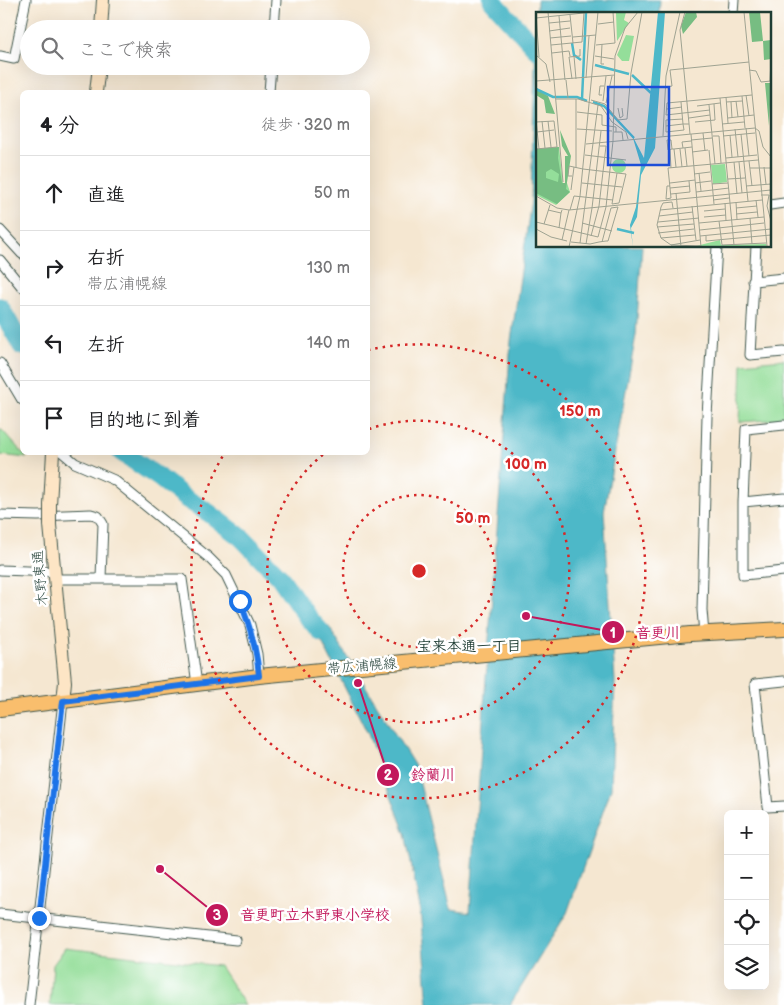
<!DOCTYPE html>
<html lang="ja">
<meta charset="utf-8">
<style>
body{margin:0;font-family:"Balsamiq Sans","Klee One",sans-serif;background:#f2f2f2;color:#202124}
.controls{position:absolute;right:15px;bottom:15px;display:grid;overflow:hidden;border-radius:8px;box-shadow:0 5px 20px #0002}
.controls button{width:45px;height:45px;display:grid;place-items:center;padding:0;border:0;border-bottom:1px solid #e0e0e0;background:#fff;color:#202124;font:25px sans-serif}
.stop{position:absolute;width:15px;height:15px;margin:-11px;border:4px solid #1a73e8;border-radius:50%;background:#fff}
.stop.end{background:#1a73e8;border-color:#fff;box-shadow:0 1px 5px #0008}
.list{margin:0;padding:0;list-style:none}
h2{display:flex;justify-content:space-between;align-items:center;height:65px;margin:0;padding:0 20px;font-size:21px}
h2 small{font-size:16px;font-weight:400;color:#757577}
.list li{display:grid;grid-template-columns:32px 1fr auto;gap:15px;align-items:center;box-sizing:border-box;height:75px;padding:0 20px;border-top:1px solid #e0e0e0}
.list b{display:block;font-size:19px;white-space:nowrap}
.list p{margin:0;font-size:16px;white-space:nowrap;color:#757577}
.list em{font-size:16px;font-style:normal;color:#757577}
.icon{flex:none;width:28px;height:28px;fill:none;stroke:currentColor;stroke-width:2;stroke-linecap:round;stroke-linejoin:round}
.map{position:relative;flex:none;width:784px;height:1005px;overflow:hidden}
.search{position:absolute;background:#fff;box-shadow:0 5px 20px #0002;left:20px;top:20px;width:350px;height:55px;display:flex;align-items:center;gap:12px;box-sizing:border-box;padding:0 18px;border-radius:28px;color:#757577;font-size:19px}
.panel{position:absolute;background:#fff;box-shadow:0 5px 20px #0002;left:20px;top:90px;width:350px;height:365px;border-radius:8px}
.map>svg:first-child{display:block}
.green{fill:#94de9a;stroke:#5a8e67}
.water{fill:#4db8c8;stroke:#367a7e}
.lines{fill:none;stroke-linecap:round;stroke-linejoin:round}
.river{stroke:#4db8c8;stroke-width:19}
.street-casing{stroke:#3f564c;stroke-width:11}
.secondary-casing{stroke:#3f564c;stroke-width:14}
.primary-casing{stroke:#3f564c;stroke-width:16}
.street{stroke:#fff;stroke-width:9}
.secondary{stroke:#fde5c5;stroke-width:12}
.primary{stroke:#f9be6d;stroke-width:14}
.secondary-bridge-casing{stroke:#3f564c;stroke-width:14;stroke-linecap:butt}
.secondary-bridge{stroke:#fde5c5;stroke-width:12}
.route{stroke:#1a73e8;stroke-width:6}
.ring{fill:none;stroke:#d62828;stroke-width:2.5;stroke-dasharray:2.5 5}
.labels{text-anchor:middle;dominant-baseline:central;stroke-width:5;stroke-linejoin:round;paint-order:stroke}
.street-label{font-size:14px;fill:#1f3d34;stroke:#fff}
.neighbourhood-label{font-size:15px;font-weight:bold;fill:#1f3d34;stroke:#fff}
.inset-river{fill:none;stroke:#4db8c8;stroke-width:2.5}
.inset-road{fill:none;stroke:#9fa392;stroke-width:1}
.view{fill:#1d4ed8;fill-opacity:0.15;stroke:#1d4ed8;stroke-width:2.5}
.inset-edge{fill:none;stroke:#1f3d34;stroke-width:2.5}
.centre{fill:#d62828;stroke:#fff;stroke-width:2.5}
.ring-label{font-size:15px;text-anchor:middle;font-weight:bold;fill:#d62828;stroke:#fff;stroke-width:5;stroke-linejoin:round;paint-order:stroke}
.leader{fill:none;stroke:#c2185b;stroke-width:2}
.callout-dot{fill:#c2185b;stroke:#fff;stroke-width:2}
.mark-label{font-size:15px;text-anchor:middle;font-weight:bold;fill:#fff}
.callout-label{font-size:15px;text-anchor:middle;font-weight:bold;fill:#c2185b;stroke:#fff;stroke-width:5;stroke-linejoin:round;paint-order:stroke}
</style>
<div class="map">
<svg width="784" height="1005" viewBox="0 0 784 1005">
<rect width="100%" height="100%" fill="#fff"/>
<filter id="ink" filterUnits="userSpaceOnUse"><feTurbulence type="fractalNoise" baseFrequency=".02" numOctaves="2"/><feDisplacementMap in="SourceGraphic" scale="10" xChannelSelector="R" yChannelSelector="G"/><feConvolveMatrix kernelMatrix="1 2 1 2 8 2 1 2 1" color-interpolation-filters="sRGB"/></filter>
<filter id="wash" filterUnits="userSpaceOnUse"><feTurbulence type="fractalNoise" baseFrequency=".0096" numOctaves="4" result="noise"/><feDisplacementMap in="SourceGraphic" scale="20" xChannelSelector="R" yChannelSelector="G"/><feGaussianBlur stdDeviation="1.12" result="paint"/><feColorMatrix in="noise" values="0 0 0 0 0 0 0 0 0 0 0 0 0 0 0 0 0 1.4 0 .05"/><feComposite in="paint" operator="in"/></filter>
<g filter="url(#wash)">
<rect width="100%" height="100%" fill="#f5e7d1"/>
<path class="green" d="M784,359V419L740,422L742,363Z
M0,430H2L27,458L0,455Z
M65,948L220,966L245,1005H50L53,965Z"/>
<path class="water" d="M537,0H660L659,14H538V246H642L636,335L604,512L615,681L611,789L567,913L510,1005H428L420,908L405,833L368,734L323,644L304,617L306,608L329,627L416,768L451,909L470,912L484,705L511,341L531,201Z"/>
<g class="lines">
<path class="river" d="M492,0L538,51
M0,307L22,346
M121,452L161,479L185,498L209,513L242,538L279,576L306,615L321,632"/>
</g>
</g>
<g filter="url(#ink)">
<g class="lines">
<defs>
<path id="street" d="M733,14L734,0
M274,29L276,0
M0,56L14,59L26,0
M269,92L271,66
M770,205L784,203
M0,230L22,254
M756,246L750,355L784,352
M0,260L22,287
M753,281L784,278
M0,363L22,400
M62,452L75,463L114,480L208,557L226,575L250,625L257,654L259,676
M784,498L743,502V575L784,571
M743,502L746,429L784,425
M0,515L38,516L91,514L98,516L103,524L101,578
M0,570L55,572
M55,579H182L197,684
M704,634L702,610L707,416L717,246
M784,681L755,684L768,807L784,806
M0,914L236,940
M29,1005L63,701"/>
<path id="secondary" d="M101,29L103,0
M96,92L99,66
M50,505L53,452
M50,525L65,682L63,701"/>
<path id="primary" d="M0,709L259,676L690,634L784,629"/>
</defs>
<use href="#street" class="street-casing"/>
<use href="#secondary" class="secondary-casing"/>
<use href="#primary" class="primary-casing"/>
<use href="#street" class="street"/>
<use href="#secondary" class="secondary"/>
<use href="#primary" class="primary"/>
<defs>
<path id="secondary-bridge" d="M50,505V525"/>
</defs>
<use href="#secondary-bridge" class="secondary-bridge-casing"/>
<use href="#secondary-bridge" class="secondary-bridge"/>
</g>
</g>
<g class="lines" filter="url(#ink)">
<path class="route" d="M39,918L63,701L259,676C257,649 250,626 240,601"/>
</g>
<g class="ring">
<circle cx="419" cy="571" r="76"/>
<path d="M369 429A151 151 0 1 1 325 453"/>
<path d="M368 350A227 227 0 1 1 224 454"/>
</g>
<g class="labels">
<g class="street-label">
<text transform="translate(40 578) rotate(-95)">木野東通</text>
<text transform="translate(362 666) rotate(-5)">帯広浦幌線</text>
</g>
<g class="neighbourhood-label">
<text x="469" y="646">宝来本通一丁目</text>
</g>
</g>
<g transform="translate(536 12)">
<rect width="235" height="235" fill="#f5e7d1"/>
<path d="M80,0H90L88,8L93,11L81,29ZM90,23L98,24L93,49H86L81,43ZM23,135L27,171H31L34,180L20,193L0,183V137ZM76 154a7 7 0 1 1 14 0a7 7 0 1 1-14 0ZM189,152L191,170L177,172L175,153ZM184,228L185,233L230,232L231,235H156Z" fill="#94de9a"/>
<path d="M150,0H160L161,5L147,22L145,14ZM213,0H224L227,29L235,28V47L228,48L227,29L216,30ZM229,71H235L233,114ZM0,77L12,84L19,102L10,101L8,88L0,83ZM24,118L35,144L30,177L34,180L21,192L0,181V137L23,135L22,146L26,171H29V144H32L26,134ZM15,157L23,162L22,170L10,166V160Z" fill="#77bd82" fill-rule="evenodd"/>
<path d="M122,0H129L119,136L105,163L101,205L95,216L97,235L94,213L100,195L105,153L96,123L108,146Z" fill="#4db8c8"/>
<path class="inset-river" d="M36,31L38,43L45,48M59,53L93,62M96,63L115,81M0,77L17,85H41L51,89M46,87L50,0M57,90L68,94L98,126M81,217L98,221"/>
<path class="inset-road" d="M12,0L27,170M149,0L144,18L154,122M208,0L231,234M0,1L3,45M34,3L37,31M23,4L29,68M0,6L57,0M13,11L34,9M62,12L78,10M13,19L34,16M37,25L60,23M14,26L35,24M66,32L65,52H68M15,33L46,30L48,0M60,33L79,31L77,0M16,41L33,39L34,44M0,43L10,52L14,70M38,44L40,67M59,44L78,47M213,58L220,59L225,70L235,69M50,66L53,24M36,67L33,45L44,44V37M30,68L32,86M0,69L79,63M234,69L235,48M131,75L136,74L134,58L213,50M66,83H63L64,74H68M210,83L213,104M206,84L209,116M190,85L192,111M184,86L198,233M20,87H42L65,94L76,110L90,120L92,127M40,87V156M55,88L69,92L82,108L91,107L95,61L106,0M67,89L70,64M200,89L202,105M145,90L147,112L148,118L130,120V114L147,112H153M190,90L206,89M195,90L196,106M70,91L76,64M173,93L179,152M161,94L184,91M82,96L84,106L87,104L86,96M131,97L146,95M174,98L130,103L131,91L216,83M41,100L66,103V113L80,115V120M153,106L174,103M192,106L218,103M0,108L3,137M6,109L9,136M12,109L15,135M0,110L18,109L21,135M159,110L179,108L178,92M186,112L208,110M130,114V108L147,107M210,116L213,144M41,117L76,119M199,117L202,145M1,120L18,118M78,120H86L87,128M167,121L169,139M155,122L165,235M205,122L212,189M194,123L196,145M127,124L130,64L144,0M177,124H183L185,151M187,124L219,121M155,128L176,126M50,132L219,116L223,119L227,135L235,145M147,136L146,130L155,129M149,136L151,154M0,137L21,135M136,137L135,128H131L132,138L136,137H138L156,135M138,137L140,155M144,137L146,155M134,138L135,156M173,138L178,192M156,140L172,138M49,143L90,148M190,146L221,143M213,149L216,174M198,150L201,182M203,150L206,181M228,155L230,172M214,156H235M163,161L165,179M158,162L174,160M36,164H32L33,154L47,157L81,161L90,162L83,191L76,192L81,161M192,167L209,166M46,171L86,175M134,171L159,168M159,171L175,169M176,172L192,171M134,174H131L130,187L135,186L132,156L222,148M210,174L235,172M134,176L154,174M35,178L38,155M160,180L193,176M140,181L145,235M135,182L154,180L153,169M225,183H233L231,194L235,209M0,184L21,196L33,198L235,178M177,188L193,186M220,188L222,205M200,190L201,208M189,191L190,209M156,194L160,228M56,196L65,119M137,196L136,190L127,191L125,195L121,213L125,226L135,233L165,234M200,196L221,194M12,198L25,201L26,198M34,198L38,184L77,188M124,198L226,188M168,199L189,197M200,202L221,200M123,204L157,200M168,205L190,203M214,206L216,232M183,209L186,233L230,231M0,210L62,225L70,195L77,129L79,44L89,16L102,0M122,210L163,206M46,211L76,219M163,211L228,205M8,212L14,193M121,215L158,212M23,216L25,201M0,217L15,225L31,229M164,218L228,211M122,221L158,217M55,224L63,194L70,134H64M164,224L235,217M170,224V229L235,223M125,226L159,223M26,228L33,198M35,230L54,232L63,230L70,229H72L82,195L75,196L66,230M44,231L62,93M50,232L56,196M135,233L164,228M33,235L44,184L62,0"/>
<path class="view" d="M72,75H133V153H72Z"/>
<rect width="235" height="235" class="inset-edge"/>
</g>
<circle cx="419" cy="571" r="8" class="centre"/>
<g class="ring-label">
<text x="580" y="416">150 m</text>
<text x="526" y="469">100 m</text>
<text x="473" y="523">50 m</text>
</g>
<path class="leader" d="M526 616L613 632M358 683L388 775M160 869L217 915"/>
<g class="callout-dot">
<circle cx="526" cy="616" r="5"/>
<circle cx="358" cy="683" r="5"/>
<circle cx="160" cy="869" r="5"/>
<circle cx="613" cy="632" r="12"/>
<circle cx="388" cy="775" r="12"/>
<circle cx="217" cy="915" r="12"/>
</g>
<g class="mark-label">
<text x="613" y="638">1</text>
<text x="388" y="780">2</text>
<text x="217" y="920">3</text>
</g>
<g class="callout-label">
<text x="658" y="638">音更川</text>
<text x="433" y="780">鈴蘭川</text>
<text x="315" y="920">音更町立木野東小学校</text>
</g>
</svg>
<div class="controls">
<button>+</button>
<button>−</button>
<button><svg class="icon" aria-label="locate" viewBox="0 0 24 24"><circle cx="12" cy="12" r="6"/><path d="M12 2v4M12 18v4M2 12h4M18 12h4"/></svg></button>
<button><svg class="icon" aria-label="layers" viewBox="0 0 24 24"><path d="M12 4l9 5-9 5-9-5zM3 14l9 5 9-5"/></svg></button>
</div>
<div class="stop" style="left:240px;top:601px"></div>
<div class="stop end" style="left:39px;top:918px"></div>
<div class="search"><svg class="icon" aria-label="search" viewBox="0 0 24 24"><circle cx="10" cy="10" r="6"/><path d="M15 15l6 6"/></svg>ここで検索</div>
<section class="panel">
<h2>4 分<small>徒歩 · 320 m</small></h2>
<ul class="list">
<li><svg class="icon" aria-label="ahead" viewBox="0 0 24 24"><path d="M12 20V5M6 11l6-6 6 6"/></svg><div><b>直進</b></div><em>50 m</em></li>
<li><svg class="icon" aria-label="right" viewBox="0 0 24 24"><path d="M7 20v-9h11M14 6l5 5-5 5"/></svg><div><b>右折</b><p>帯広浦幌線</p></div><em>130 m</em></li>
<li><svg class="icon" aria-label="left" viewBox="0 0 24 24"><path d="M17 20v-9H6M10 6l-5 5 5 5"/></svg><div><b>左折</b></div><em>140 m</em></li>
<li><svg class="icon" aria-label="arrive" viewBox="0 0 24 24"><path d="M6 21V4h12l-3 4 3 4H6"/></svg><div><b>目的地に到着</b></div></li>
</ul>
</section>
</div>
